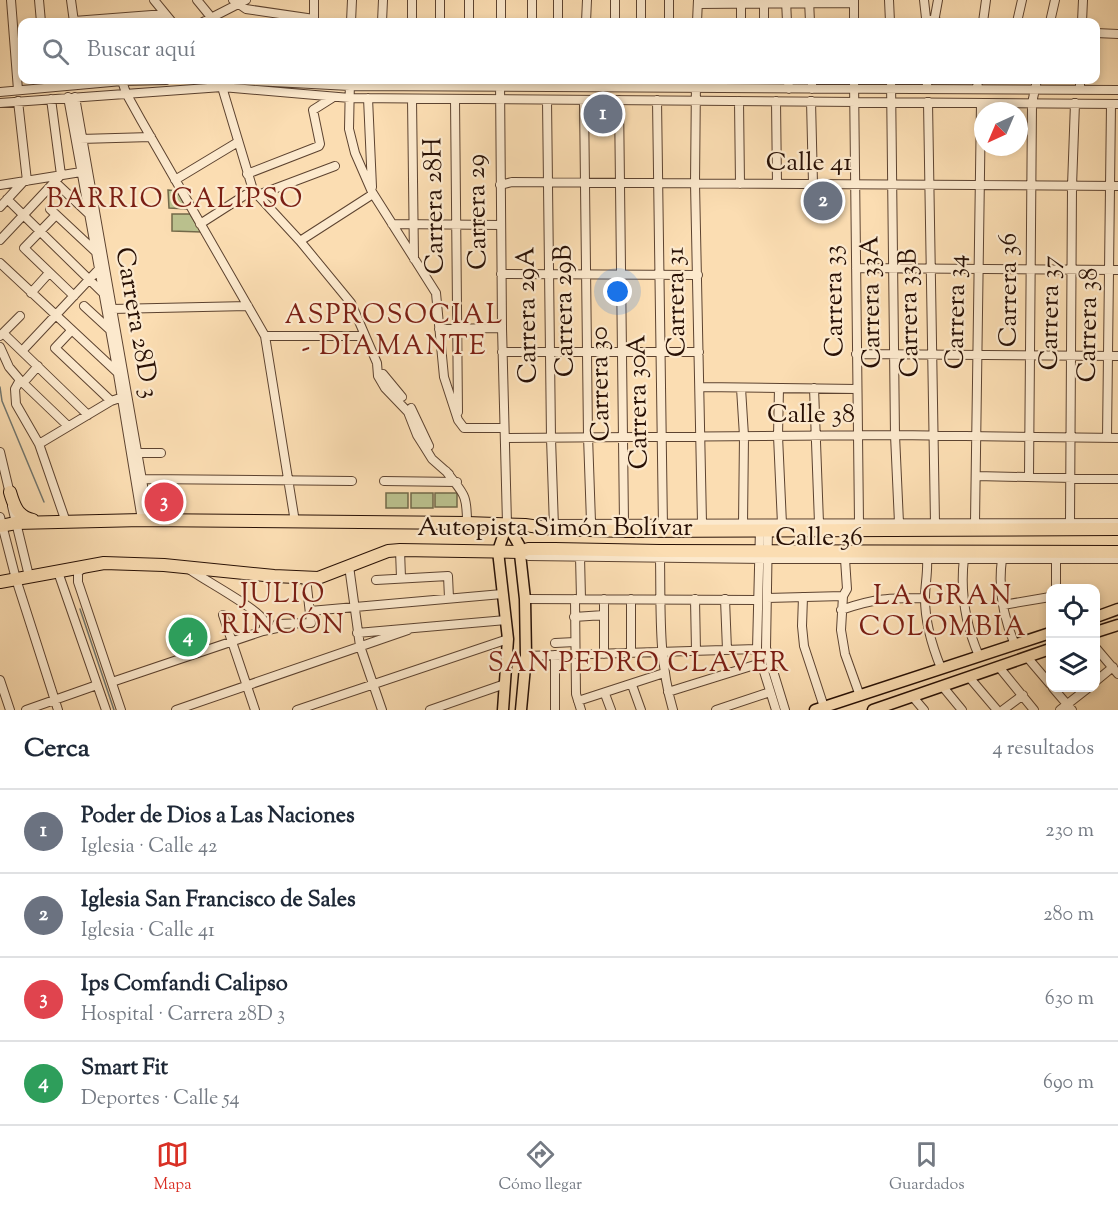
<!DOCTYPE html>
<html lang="es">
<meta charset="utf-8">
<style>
body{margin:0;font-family:"Sorts Mill Goudy",serif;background:#f6f6f7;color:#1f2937}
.controls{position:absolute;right:18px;bottom:18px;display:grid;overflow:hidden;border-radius:12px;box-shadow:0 3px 9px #0003}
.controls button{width:54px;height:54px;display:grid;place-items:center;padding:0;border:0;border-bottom:2px solid #e0e1e3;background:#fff;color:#1f2937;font:30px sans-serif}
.compass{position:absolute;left:974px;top:102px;width:54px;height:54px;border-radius:50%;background:#fff;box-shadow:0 3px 9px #0003;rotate:224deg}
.you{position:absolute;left:618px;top:292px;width:21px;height:21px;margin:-15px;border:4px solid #fff;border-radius:50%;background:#1a73e8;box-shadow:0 0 0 9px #1a73e833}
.badge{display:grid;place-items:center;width:39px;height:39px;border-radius:50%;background:#d93025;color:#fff;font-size:20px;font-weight:700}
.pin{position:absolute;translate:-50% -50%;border:3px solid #fff;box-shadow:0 2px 6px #0006}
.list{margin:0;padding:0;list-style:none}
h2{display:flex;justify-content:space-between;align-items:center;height:78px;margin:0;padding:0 24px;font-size:26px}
h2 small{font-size:20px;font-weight:400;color:#747a83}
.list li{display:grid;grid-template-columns:39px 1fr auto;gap:18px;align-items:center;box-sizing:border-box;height:84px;padding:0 24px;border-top:2px solid #e0e1e3}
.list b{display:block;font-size:22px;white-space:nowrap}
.list p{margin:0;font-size:20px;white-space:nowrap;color:#747a83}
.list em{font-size:20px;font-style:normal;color:#747a83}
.icon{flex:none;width:33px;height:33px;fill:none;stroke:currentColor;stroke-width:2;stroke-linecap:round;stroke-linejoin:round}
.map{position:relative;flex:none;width:1118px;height:710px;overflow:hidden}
.search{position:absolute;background:#fff;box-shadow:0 3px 9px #0003;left:18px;right:18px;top:18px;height:66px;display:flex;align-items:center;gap:15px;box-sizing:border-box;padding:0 21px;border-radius:12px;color:#747a83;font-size:22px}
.sheet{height:414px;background:#fff}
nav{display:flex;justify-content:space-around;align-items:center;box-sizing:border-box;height:84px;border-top:2px solid #e0e1e3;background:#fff;font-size:16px;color:#747a83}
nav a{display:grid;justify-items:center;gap:3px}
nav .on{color:#d93025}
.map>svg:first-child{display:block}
.green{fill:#bbc28f;stroke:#72694a;stroke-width:1.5}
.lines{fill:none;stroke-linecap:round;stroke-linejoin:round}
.stream{stroke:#71766f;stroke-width:1.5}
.minor-casing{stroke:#5d4330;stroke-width:10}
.major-casing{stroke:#281005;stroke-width:13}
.highway-casing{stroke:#281005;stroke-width:14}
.minor{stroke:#fce9cd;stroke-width:8}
.major{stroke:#fbddb2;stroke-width:10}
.highway{stroke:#fbddb2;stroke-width:12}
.labels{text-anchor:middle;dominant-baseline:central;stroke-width:4.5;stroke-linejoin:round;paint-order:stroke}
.street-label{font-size:26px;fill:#281005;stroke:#fce9cd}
.neighbourhood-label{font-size:27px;letter-spacing:1.5px;fill:#7a1f14;stroke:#fce9cd}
</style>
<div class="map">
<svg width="1118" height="710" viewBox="0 0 1118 710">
<rect width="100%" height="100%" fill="#fbddb2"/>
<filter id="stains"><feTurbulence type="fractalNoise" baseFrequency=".00333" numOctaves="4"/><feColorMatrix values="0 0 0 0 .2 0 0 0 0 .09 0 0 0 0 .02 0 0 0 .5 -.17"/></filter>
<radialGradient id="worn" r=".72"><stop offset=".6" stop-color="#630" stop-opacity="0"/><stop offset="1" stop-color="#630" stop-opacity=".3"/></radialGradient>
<path class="green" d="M168,190L177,191L187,209L169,208Z
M172,214H190L201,232L172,231Z
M386,493H408V508H386Z
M411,493H433V508H411Z
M435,493H457V507H435Z"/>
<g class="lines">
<path class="stream" d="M0,387L2,401L44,502
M80,609L114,710"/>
<defs>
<path id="minor" d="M11,0L18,90
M39,0L41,22
M71,0L74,22
M154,0L172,22
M197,0L215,22
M233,0L246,9L314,19
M532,0V22
M615,0V22
M764,0V22
M786,0L787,22
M809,0L810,22
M854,0V22
M889,0L890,22
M924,0L926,18L938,22
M698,4L854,3
M741,4V22
M74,21L165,14
M203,22L246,0
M314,22V0
M351,22L352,0
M382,22L383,0
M412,22V0
M440,22V0
M469,22V0
M501,22V0
M558,22V0
M586,22L587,0
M641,22V0
M669,22V0
M697,22L698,0
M934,22L938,0
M983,22L986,0
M1017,22L1022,0
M1050,22L1055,0
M1082,22L1083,0
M1096,33L1118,34
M235,80L350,86L1118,90
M350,80L349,129L355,153L372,192L436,293L444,377L458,420L464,428H504
M500,80L502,328L507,524
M696,80L695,183L702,523
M788,80L789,89
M812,80V89
M854,80L859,523
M891,80L895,435L899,523
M122,81L126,93L141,120L265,336L295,522
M222,87L253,190L300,241L351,303L377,363L378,376L385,388L408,412L417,435L424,446L432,459L449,474
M926,89L928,80
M977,89L978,80
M1080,90V80
M0,92L122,81L166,80
M68,97L117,368L142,520
M75,97L149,520
M368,98L372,187
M412,99L414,259
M455,99L458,412
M547,100L551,438L554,527
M584,100L588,436L591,522
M619,100L624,523
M657,100L663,528
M18,101L27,181
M739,101L740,184
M776,101L777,184
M811,101L813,184
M928,102L935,523
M0,103L222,87L350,98L1118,104
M80,139L151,137
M247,174L319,146L320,144L313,110L332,98
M175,180L238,142
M55,182L89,214
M0,185L81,172
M500,185L512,182L1118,186
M258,195L335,166
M7,199L104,294
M0,207L24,181
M50,209L96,252
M56,215L24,248L74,296
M200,224L253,190
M392,224L501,225
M0,240L61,175L51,99
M300,241L373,194
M0,263L118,373
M856,268L1118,270
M501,274L698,275
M31,293L49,273
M84,306L109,329
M112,309L248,306
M439,329L502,328
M71,331L55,348L111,401
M3,333L20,316
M0,336L3,333L88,415
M265,336H365
M0,347L9,367L20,380L15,389L16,404L39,444L66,522
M22,351L99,269
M502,352H699
M856,354L1118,356
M383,374L402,397
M20,380L68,426
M23,383L38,366
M700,387L857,389
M741,388L744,436L743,524
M779,388L778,436L782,524
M814,388L819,523
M411,408L429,446
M505,438L895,435L1118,438
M1107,438L1111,104
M39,444L111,401L123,397
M0,452L10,494
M138,453H161
M446,471C463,494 467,492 467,523
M976,476L1118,479
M1029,477L1032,103L1037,80
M142,479L352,481
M384,481L457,482
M12,506L29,576
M0,517L16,579L58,710
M975,522L981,103
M1070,522L1072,186L1075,103
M544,524L1118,523
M760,528L757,649L776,710
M768,528L766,648L785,710
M400,550L401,578
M520,552L529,556L772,559H1118
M580,556L581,599
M660,558C661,610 658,659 673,710
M964,558C960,592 966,626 979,656
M845,559L847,589L843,596L841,630L845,654L860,696
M927,559C928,572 925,585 925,598C925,622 932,646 941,668
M1002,559C998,588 1003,617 1015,645
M1056,559V588
M349,566L360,646L382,710
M84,568L78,572V582L121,710
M189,569C202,579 259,609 264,621C265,626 264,626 263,631
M58,572L106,710
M376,580L448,576L449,598
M803,597L802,626L804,646L824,707
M767,598L843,596
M525,599L758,600
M575,599L576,694L581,710
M631,599V653
M695,599L696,651
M725,599L727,650
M1003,605L1050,597
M841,610C875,598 890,598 925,598
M310,611L502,594
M223,615L255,710
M574,617L604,615
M357,633L506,620
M555,643L575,642
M1096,648L1118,674
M604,654V599
M555,655V710
M526,656L757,649
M1027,657L1050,684
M999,667L1034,710
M969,677L997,710
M0,680L10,710
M1096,681L1113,667
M112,682L263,631L277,628V624L311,623L306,578
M632,685L641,710
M943,687L962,710
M1053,688L1072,710
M668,692L761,663
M605,694L611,710
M913,697L924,710
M578,701L664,673
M26,710L97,685
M176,710L408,630
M297,710L508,639
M430,710L505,684
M716,710L770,692
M1003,710L1023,695
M1060,710L1088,688"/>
<path id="major" d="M507,524L519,545L525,599L526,656L521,710
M1096,617L1118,609
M1096,632L1118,625
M503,710L508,639L498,551L507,524
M815,710L1050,633
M873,710L1050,649"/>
<path id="highway" d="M10,492C14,506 18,517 33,520
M0,526L16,523L142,520L467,523L525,525L554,529L624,531L1118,529
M0,582L104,563L164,565L274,576L318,578L388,551L400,550L520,552L528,549H555L660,551L1118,552"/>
</defs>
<use href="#minor" class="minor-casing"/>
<use href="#major" class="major-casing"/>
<use href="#highway" class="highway-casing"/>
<use href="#minor" class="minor"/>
<use href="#major" class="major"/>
<use href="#highway" class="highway"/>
</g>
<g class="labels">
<g class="street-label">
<text x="809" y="163">Calle 41</text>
<text transform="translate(435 206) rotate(-91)">Carrera 28H</text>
<text transform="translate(478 212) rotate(-91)">Carrera 29</text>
<text transform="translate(1009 290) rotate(-90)">Carrera 36</text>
<text transform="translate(835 301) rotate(-91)">Carrera 33</text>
<text transform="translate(677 302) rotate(-91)">Carrera 31</text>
<text transform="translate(872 302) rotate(-91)">Carrera 33A</text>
<text transform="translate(565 311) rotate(-91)">Carrera 29B</text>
<text transform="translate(957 312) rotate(-89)">Carrera 34</text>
<text transform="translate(910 313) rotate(-91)">Carrera 33B</text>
<text transform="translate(1051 313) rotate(-89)">Carrera 37</text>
<text transform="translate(528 315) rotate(-91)">Carrera 29A</text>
<text transform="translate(136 323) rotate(80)">Carrera 28D 3</text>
<text transform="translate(1089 325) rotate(-89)">Carrera 38</text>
<text transform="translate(601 384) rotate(-91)">Carrera 30</text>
<text transform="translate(639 402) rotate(-91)">Carrera 30A</text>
<text x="811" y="415">Calle 38</text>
<text x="555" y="528">Autopista Simón Bolívar</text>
<text x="819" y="538">Calle 36</text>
</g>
<g class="neighbourhood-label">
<text x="175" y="200">BARRIO CALIPSO</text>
<text x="394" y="316">ASPROSOCIAL<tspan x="394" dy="31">- DIAMANTE</tspan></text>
<text x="283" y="595">JULIO<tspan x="283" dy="31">RINCÓN</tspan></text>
<text x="943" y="597">LA GRAN<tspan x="943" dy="31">COLOMBIA</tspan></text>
<text x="639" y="664">SAN PEDRO CLAVER</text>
</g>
</g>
<rect width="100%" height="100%" filter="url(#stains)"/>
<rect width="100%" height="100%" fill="url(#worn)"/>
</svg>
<div class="controls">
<button><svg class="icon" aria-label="locate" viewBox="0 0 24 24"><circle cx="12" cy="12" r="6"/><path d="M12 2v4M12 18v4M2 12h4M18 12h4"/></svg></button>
<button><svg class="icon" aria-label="layers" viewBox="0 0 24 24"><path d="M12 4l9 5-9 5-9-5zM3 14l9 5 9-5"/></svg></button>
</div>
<svg class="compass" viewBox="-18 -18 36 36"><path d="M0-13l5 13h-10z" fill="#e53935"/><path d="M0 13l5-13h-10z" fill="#747a83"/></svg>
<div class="you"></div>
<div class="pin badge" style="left:603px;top:114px;background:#6b7280">1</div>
<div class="pin badge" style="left:823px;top:201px;background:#6b7280">2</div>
<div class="pin badge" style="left:164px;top:502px;background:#e0444e">3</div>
<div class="pin badge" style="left:188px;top:637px;background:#2e9e5b">4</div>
<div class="search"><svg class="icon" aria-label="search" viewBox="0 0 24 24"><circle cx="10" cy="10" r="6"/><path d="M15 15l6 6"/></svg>Buscar aquí</div>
</div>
<section class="sheet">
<h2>Cerca<small>4 resultados</small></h2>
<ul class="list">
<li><span class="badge" style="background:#6b7280">1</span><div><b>Poder de Dios a Las Naciones</b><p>Iglesia · Calle 42</p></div><em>230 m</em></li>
<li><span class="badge" style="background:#6b7280">2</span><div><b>Iglesia San Francisco de Sales</b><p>Iglesia · Calle 41</p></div><em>280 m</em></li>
<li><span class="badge" style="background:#e0444e">3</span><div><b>Ips Comfandi Calipso</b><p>Hospital · Carrera 28D 3</p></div><em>630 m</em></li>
<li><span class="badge" style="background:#2e9e5b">4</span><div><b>Smart Fit</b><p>Deportes · Calle 54</p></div><em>690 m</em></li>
</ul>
</section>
<nav>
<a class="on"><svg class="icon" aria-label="map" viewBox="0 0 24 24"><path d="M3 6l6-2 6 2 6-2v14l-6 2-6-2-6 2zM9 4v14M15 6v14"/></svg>Mapa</a>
<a><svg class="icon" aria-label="directions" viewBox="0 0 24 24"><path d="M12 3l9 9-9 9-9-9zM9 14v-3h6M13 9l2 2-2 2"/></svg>Cómo llegar</a>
<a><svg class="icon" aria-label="saved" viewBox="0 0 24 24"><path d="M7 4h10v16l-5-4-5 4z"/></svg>Guardados</a>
</nav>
